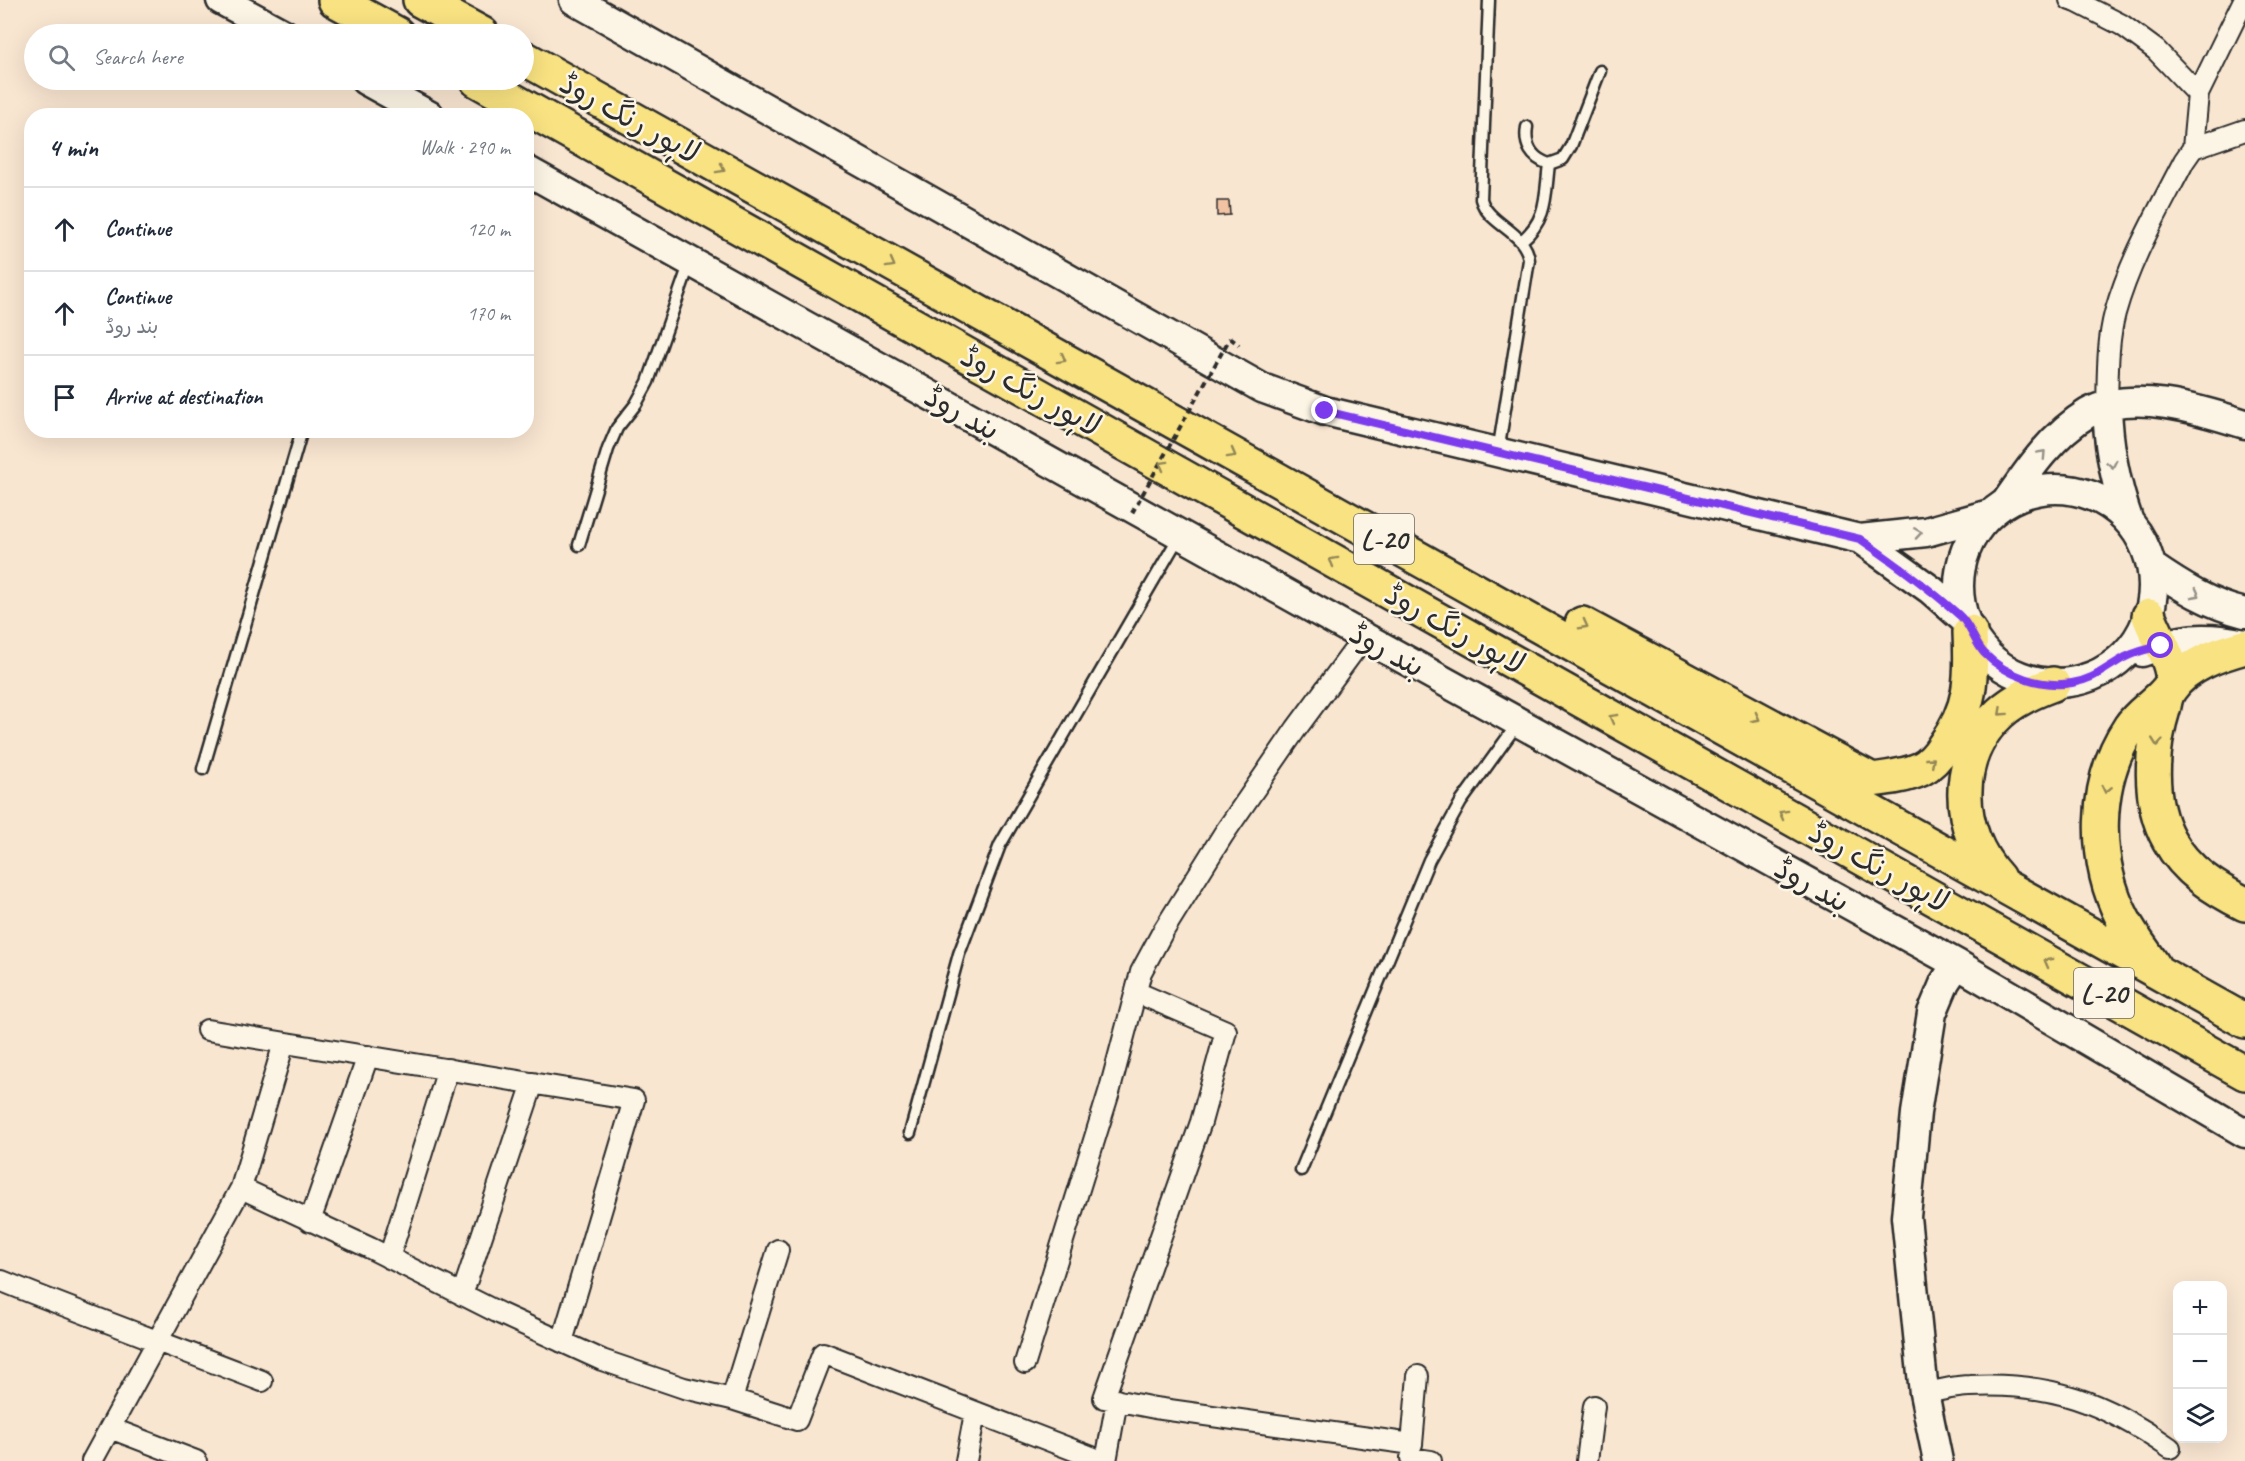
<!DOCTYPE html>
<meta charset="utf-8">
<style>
body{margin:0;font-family:Caveat,"Playpen Sans Arabic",sans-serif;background:#f2f2f3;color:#1f2937}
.controls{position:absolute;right:18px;bottom:18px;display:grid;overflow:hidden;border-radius:12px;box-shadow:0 6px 24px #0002}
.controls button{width:54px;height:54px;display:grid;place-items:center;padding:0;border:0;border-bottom:2px solid #e0e1e3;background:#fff;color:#1f2937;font:30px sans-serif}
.stop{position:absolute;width:18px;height:18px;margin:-14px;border:4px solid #7c3aed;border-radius:50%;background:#fff}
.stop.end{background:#7c3aed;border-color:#fff;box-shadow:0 2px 6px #0008}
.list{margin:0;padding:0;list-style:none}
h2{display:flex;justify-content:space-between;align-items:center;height:78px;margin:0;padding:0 24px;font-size:26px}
h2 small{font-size:20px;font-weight:400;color:#747a83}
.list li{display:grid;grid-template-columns:39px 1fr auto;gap:18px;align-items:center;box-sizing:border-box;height:84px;padding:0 24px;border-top:2px solid #e0e1e3}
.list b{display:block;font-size:22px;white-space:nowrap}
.list p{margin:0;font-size:20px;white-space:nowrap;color:#747a83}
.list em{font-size:20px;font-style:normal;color:#747a83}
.icon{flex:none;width:33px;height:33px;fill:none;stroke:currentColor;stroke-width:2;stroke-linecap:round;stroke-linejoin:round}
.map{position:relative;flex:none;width:2245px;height:1461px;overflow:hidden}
.search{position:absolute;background:#fff;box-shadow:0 6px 24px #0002;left:24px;top:24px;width:510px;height:66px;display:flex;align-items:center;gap:15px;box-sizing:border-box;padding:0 21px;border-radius:33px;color:#747a83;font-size:22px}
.panel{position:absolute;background:#fff;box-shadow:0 6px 24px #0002;left:24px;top:108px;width:510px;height:330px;border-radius:24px}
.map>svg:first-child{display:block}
.building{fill:#f2c3a2;stroke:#2b2b2b;stroke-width:1.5}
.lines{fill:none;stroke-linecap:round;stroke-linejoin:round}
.lane-casing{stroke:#2b2b2b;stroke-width:15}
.street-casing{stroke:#2b2b2b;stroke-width:24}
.secondary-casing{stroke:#2b2b2b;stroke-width:33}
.highway-casing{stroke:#2b2b2b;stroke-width:38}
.path{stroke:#2b2b2b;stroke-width:4;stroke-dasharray:6 4.5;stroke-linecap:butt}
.lane{stroke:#fcf5e5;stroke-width:10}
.street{stroke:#fcf5e5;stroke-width:20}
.secondary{stroke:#fcf5e5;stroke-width:28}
.highway{stroke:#f8e281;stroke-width:33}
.path-bridge{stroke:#2b2b2b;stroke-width:4;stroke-dasharray:6 4.5;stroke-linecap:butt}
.oneway{stroke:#928656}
.oneway2{stroke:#949088}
.route{stroke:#7c3aed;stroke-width:8}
.labels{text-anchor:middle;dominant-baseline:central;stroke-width:5;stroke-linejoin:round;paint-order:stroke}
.shield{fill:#fcf5e5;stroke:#6a6863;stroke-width:1.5}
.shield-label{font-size:28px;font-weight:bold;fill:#2b2b2b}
.street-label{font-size:30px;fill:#2b2b2b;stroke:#fcf5e5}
</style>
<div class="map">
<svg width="2245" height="1461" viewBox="0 0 2245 1461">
<rect width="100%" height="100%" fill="#f9e6d1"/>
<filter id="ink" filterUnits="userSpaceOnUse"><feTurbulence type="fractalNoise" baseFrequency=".0167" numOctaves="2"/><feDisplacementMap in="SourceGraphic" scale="12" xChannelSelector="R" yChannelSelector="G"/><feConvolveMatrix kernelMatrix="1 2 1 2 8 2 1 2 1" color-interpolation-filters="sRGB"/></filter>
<g filter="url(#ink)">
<path class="building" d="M1217,201H1229L1230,215L1217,216Z"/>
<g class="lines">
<defs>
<path id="lane" d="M1489,0L1481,199C1488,225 1526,231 1529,260L1498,452
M1527,127C1524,145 1531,158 1549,164
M1521,241C1548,220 1545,195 1549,164L1563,159L1571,146L1600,71
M579,545L608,449L617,428L636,404L648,382L690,262
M203,769L302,430
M910,1133L959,954L1000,845L1180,535
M1301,1170L1429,860L1461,802L1518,723"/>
<path id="street" d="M2070,0L2077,2L2122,25L2156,50L2198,94
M2193,148L2245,130
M2107,405C2108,375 2107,343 2115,313C2130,259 2159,210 2184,161L2193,148L2198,94L2244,0
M1136,992L1226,1031L1201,1122L1104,1398L1155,1408L1412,1444L1418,1376
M207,1030L634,1100L562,1342
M241,1188L370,1248L501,1314L602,1360L684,1388L732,1399L797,1420L823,1353L1102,1461
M310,1221L368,1056
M389,1258L448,1069
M2,1281C88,1316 175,1347 262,1381
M462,1295L533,1083
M1025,1363L1110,1089L1141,972L1162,933L1223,835L1296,729L1364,637
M1924,1393C1939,1391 1955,1386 1970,1386C2051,1382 2104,1402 2170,1448
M732,1399L778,1250
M110,1428L196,1461
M1411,1458L1431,1461
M92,1461L241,1188L284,1043
M966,1461L975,1413
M1106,1461L1117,1400
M1587,1461L1594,1406"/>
<path id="secondary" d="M221,0L284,34
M574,0L1262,388L1325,411L1860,539L1926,532L1990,514
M365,80L430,116
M526,170L1364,637L1957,964L2245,1133
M2107,405C2108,447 2115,483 2129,522
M1959 586a97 97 0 1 1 194 0a97 97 0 1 1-194 0Z
M2007,501C2029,469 2053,434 2088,413C2131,388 2201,410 2245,424
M1860,539L1931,590L1964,619
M2151,566C2180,586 2210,605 2245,613
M2142,652C2182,638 2203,635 2245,644
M1938,1461L1924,1393L1906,1217L1916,1113L1932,1013L1945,982L1957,964"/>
<path id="highway" d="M335,0L397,34
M420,0L482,34
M524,58L2245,1021
M477,80L2245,1073
M2149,616C2155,633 2174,663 2172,680C2169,696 2140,711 2130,727C2093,782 2093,861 2123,919C2131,935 2143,950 2153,965
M1582,624L1872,780C1888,778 1906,776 1921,769C1931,764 1939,754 1944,746C1972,708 1972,678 1970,632
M2245,647C2219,654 2186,665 2170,689C2167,693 2165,700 2164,706C2151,747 2147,801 2169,840C2186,871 2215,889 2245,904
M1998,878C1955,831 1952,757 2000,713C2015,699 2034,691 2053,684"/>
</defs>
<use href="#lane" class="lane-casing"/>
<use href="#street" class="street-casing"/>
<use href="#secondary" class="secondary-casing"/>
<use href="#highway" class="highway-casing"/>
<path class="path" d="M1230,338L1239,345"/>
<use href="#lane" class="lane"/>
<use href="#street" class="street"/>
<use href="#secondary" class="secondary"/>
<use href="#highway" class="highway"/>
<path class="path-bridge" d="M1132,513L1230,338"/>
</g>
<defs><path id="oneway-chevron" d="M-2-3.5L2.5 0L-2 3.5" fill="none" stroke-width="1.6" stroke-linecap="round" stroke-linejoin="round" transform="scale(1.5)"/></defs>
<g class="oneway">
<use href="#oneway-chevron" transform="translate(721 169) rotate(29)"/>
<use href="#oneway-chevron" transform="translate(891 264) rotate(29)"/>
<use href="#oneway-chevron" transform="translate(1062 359) rotate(29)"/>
<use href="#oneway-chevron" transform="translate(1232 454) rotate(29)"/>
<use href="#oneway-chevron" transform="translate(1163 465) rotate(-151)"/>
<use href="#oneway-chevron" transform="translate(1333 561) rotate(-151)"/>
<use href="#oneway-chevron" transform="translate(1584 625) rotate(28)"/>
<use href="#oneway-chevron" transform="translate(2002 712) rotate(138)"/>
<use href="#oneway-chevron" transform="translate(1613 718) rotate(-151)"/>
<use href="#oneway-chevron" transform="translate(1756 718) rotate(28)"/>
<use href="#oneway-chevron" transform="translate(2157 742) rotate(96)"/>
<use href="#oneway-chevron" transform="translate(1931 761) rotate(-41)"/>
<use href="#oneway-chevron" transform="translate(2106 789) rotate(102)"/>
<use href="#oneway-chevron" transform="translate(1783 814) rotate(-151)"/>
<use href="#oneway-chevron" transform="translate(2048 962) rotate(-151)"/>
</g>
<g class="oneway2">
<use href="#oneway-chevron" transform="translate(2042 454) rotate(-47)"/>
<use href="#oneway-chevron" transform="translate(2112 464) rotate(79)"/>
<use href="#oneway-chevron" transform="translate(1918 533) rotate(-9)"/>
<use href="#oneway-chevron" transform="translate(2196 594) rotate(28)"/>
</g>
</g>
<g class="lines" filter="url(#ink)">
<path class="route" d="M1325,411L1860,539C1895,563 1928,587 1959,615C1970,624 1974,642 1984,653C2006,676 2042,688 2072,683C2095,679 2104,669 2122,659C2133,652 2148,649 2161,646"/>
</g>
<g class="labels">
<g class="shield">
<rect x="1354" y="514" width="60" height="50" rx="4.5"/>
<rect x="2074" y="968" width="60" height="50" rx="4.5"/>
</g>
<g class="shield-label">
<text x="1384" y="539">L-20</text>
<text x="2104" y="993">L-20</text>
</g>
<g class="street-label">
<text transform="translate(630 118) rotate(29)">لاہور رنگ روڈ</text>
<text transform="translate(1031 391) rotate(29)">لاہور رنگ روڈ</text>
<text transform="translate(962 413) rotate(29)">بند روڈ</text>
<text transform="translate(1455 629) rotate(29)">لاہور رنگ روڈ</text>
<text transform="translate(1387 650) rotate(29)">بند روڈ</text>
<text transform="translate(1879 867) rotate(29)">لاہور رنگ روڈ</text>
<text transform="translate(1812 885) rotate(29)">بند روڈ</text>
</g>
</g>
</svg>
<div class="controls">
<button>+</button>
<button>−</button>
<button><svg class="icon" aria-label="layers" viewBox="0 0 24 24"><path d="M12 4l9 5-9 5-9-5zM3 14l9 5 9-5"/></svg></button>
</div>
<div class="stop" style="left:2161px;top:646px"></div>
<div class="stop end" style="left:1325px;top:411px"></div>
<div class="search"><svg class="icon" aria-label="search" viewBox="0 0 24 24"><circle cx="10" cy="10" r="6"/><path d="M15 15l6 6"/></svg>Search here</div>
<section class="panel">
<h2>4 min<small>Walk · 290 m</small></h2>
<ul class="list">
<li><svg class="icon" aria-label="ahead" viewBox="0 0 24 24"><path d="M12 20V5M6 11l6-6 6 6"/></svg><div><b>Continue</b></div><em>120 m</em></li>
<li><svg class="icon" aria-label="ahead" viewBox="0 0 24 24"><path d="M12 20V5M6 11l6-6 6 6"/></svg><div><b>Continue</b><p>بند روڈ</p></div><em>170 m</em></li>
<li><svg class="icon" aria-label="arrive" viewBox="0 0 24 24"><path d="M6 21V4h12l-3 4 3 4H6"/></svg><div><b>Arrive at destination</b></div></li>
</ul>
</section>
</div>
